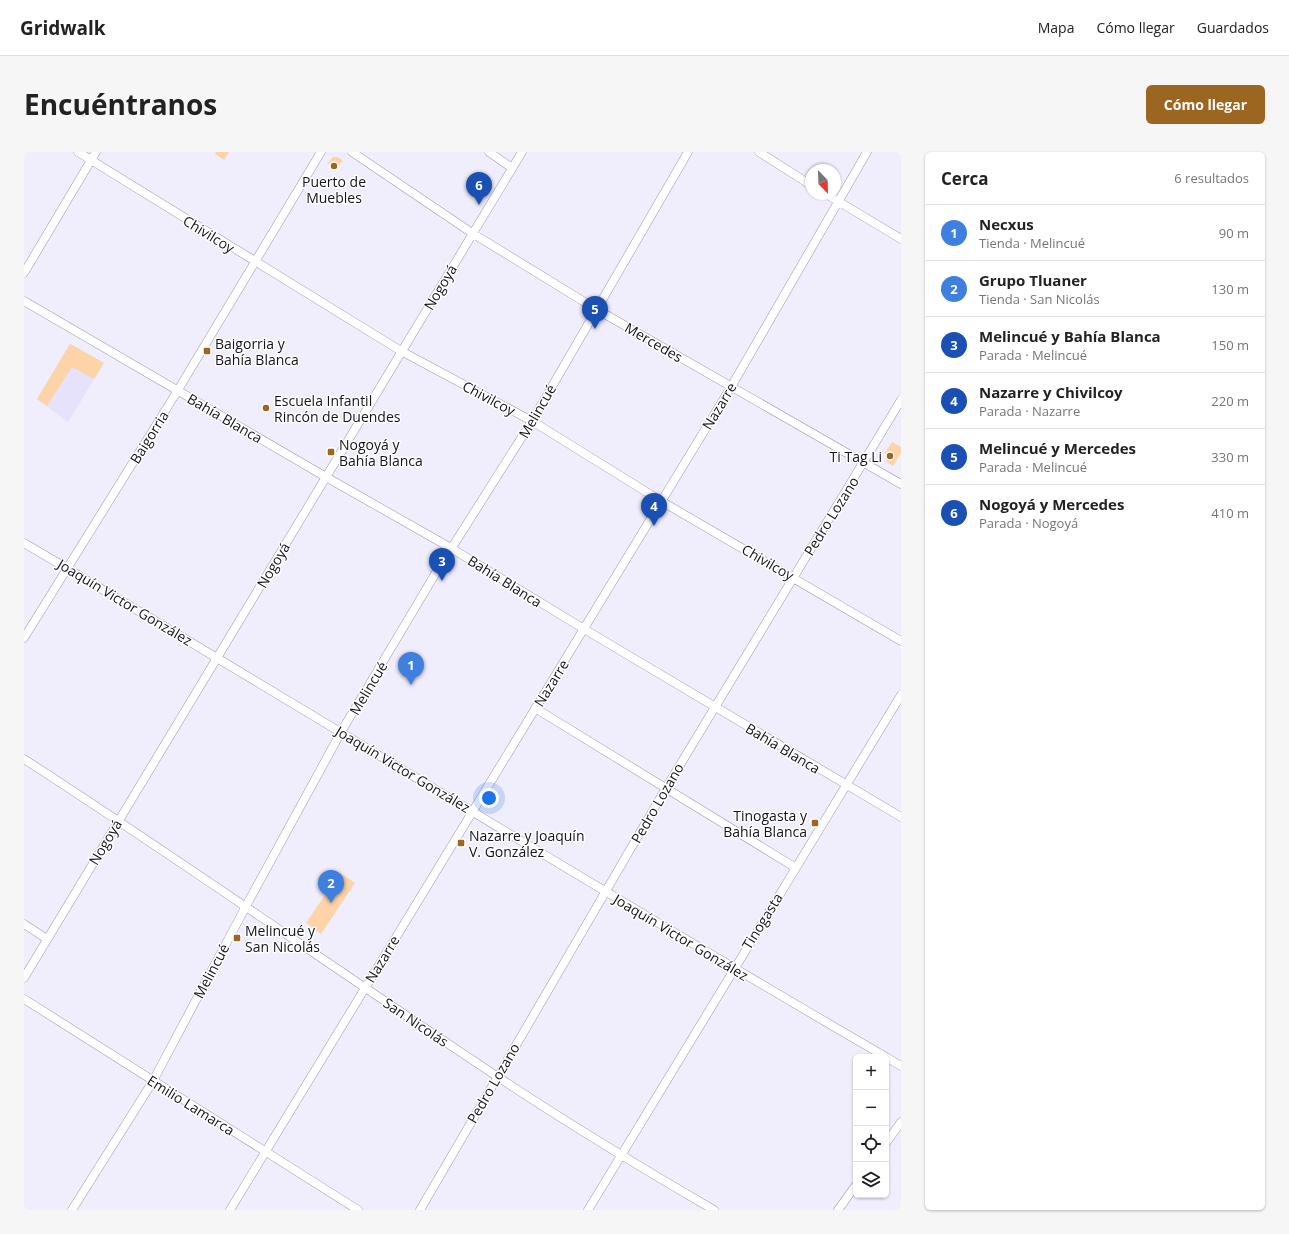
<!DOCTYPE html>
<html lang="es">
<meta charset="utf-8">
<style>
body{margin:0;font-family:"Open Sans",sans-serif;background:#f6f6f6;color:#222}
.controls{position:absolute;right:12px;bottom:12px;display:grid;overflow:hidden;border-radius:6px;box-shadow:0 1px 3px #0004}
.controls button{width:36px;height:36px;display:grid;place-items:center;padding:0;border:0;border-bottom:1px solid #e0e0e0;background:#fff;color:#222;font:20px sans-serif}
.compass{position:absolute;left:781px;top:12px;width:36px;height:36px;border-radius:50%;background:#fff;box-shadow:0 1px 3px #0004;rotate:157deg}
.you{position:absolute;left:465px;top:646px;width:14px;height:14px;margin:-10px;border:3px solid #fff;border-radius:50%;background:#1a73e8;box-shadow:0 0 0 6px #1a73e833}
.badge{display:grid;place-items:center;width:26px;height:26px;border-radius:50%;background:#9c6520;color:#fff;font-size:13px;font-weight:700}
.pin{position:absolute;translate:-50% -33px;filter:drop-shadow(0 1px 2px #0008)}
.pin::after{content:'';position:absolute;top:21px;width:14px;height:12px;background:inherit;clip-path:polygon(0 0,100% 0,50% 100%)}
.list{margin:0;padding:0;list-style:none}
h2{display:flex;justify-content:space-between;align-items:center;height:52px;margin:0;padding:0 16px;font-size:17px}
h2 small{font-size:13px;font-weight:400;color:#767676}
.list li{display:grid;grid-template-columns:26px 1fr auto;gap:12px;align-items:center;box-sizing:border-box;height:56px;padding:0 16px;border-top:1px solid #e0e0e0}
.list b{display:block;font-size:15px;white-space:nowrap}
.list p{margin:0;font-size:13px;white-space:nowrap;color:#767676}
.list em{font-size:13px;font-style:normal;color:#767676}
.icon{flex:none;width:22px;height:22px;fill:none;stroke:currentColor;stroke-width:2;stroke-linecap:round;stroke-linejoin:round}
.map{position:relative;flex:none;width:877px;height:1058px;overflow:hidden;border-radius:6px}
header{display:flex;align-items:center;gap:24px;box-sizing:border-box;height:56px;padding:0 20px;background:#fff;border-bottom:1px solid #e0e0e0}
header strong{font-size:19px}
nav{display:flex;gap:22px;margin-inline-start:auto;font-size:14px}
.intro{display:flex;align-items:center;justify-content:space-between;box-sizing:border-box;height:96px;padding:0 24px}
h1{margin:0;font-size:28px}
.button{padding:10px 18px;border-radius:6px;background:#9c6520;color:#fff;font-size:14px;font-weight:700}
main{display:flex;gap:24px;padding:0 24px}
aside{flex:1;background:#fff;border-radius:6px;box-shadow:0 1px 3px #0004}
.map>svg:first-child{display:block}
.built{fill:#e7e2fc}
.building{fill:#fdd3a8}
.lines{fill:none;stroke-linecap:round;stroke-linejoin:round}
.minor-casing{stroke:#9c98af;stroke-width:9}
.minor{stroke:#fff;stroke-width:8}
.poi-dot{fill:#9c6520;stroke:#fff;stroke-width:1.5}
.labels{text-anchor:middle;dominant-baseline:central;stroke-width:3;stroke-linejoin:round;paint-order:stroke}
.poi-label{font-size:14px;fill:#14131b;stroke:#fff;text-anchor:start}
.street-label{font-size:14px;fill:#14131b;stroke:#fff}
</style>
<header>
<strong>Gridwalk</strong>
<nav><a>Mapa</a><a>Cómo llegar</a><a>Guardados</a></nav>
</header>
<div class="intro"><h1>Encuéntranos</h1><a class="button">Cómo llegar</a></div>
<main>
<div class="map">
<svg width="877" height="1058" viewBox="0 0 877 1058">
<rect width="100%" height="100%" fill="#f0edfc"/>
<path class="built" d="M46,192L80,211L44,270L13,247Z"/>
<path class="building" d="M192,0H205L200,8L191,2Z
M309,5H314L319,9L310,17L304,11Z
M46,192L80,211L70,227L48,215L23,254L13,247Z
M868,290L877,295V301L869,314L863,310L861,301Z
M316,721L331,731L297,782L282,771Z"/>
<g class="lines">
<defs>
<path id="minor" d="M54,0L377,199L508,269L637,349L877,489
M328,0L448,81L572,157L877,332
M465,0L488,16
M735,0L787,33
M802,42L877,87
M0,121L72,0
M0,149L302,325L427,396L560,477L877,665
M0,391C288,561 572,737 862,905
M0,486L154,238L297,0
M511,556L772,716
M0,607C159,710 314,819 471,923C543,971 616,1015 690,1058
M0,772L23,787
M0,826L498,0
M0,847L334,1058
M862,905L877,914
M862,991L877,970
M48,1058L129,929L222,754L317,580L410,424L508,269L664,0
M206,1058L707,235L843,0
M396,1058L642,636L877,248
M564,1058L877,543
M814,1058L832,1033"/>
</defs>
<use href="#minor" class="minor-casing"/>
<use href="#minor" class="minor"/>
</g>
<g class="poi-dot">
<circle cx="310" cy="14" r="4"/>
<rect x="179" y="195" width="8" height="8" rx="2"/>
<circle cx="242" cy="256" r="4"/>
<rect x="303" y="296" width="8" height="8" rx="2"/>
<circle cx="866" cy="304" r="4"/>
<rect x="787" y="667" width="8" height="8" rx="2"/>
<rect x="433" y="687" width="8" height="8" rx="2"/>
<rect x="209" y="782" width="8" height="8" rx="2"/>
</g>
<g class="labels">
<g class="poi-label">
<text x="310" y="29" text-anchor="middle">Puerto de<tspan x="310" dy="16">Muebles</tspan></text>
<text x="191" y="191">Baigorria y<tspan x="191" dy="16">Bahía Blanca</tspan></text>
<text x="250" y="248">Escuela Infantil<tspan x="250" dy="16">Rincón de Duendes</tspan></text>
<text x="315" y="292">Nogoyá y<tspan x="315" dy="16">Bahía Blanca</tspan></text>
<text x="858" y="304" text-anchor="end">Ti Tag Li</text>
<text x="783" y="663" text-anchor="end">Tinogasta y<tspan x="783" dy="16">Bahía Blanca</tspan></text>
<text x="445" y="683">Nazarre y Joaquín<tspan x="445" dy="16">V. González</tspan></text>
<text x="221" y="778">Melincué y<tspan x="221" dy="16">San Nicolás</tspan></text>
</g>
<g class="street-label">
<text transform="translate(185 82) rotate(32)">Chivilcoy</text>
<text transform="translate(416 135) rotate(-59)">Nogoyá</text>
<text transform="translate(630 190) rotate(30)">Mercedes</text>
<text transform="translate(465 246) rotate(28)">Chivilcoy</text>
<text transform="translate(695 254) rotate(-59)">Nazarre</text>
<text transform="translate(513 259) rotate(-60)">Melincué</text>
<text transform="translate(201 266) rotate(30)">Bahía Blanca</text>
<text transform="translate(125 285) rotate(-58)">Baigorria</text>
<text transform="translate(807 364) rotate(-58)">Pedro Lozano</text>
<text transform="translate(744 410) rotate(30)">Chivilcoy</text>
<text transform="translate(249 413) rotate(-59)">Nogoyá</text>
<text transform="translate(481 429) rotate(32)">Bahía Blanca</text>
<text transform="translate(101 450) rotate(31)">Joaquín Victor González</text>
<text transform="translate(527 531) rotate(-58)">Nazarre</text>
<text transform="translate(344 536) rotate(-59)">Melincué</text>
<text transform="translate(759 596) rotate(31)">Bahía Blanca</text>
<text transform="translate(379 617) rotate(31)">Joaquín Victor González</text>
<text transform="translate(633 651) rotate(-60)">Pedro Lozano</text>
<text transform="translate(81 690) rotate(-59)">Nogoyá</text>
<text transform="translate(738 769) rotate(-58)">Tinogasta</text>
<text transform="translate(657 785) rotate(31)">Joaquín Victor González</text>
<text transform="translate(358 807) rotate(-59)">Nazarre</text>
<text transform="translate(187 819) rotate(-62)">Melincué</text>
<text transform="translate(392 870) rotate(34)">San Nicolás</text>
<text transform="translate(469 931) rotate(-60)">Pedro Lozano</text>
<text transform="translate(167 953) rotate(32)">Emilio Lamarca</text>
</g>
</g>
</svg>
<div class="controls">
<button>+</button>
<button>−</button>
<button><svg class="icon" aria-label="locate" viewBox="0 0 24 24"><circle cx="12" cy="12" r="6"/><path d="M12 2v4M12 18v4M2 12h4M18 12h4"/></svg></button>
<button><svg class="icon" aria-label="layers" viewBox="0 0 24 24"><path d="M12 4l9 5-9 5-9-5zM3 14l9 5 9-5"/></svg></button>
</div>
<svg class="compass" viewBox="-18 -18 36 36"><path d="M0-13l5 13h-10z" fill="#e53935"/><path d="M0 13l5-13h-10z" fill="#767676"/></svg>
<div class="you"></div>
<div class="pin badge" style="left:387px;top:533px;background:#3f7fe0">1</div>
<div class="pin badge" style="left:307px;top:751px;background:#3f7fe0">2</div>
<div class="pin badge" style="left:418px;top:429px;background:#1a4fb4">3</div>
<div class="pin badge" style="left:630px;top:374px;background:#1a4fb4">4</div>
<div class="pin badge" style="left:571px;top:177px;background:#1a4fb4">5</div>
<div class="pin badge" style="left:455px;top:53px;background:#1a4fb4">6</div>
</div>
<aside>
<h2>Cerca<small>6 resultados</small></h2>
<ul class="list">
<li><span class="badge" style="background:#3f7fe0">1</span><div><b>Necxus</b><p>Tienda · Melincué</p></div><em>90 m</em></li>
<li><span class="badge" style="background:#3f7fe0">2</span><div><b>Grupo Tluaner</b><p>Tienda · San Nicolás</p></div><em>130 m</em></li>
<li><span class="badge" style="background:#1a4fb4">3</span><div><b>Melincué y Bahía Blanca</b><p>Parada · Melincué</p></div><em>150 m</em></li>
<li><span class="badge" style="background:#1a4fb4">4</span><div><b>Nazarre y Chivilcoy</b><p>Parada · Nazarre</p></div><em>220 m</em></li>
<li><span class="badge" style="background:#1a4fb4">5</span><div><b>Melincué y Mercedes</b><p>Parada · Melincué</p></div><em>330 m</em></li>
<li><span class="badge" style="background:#1a4fb4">6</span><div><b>Nogoyá y Mercedes</b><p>Parada · Nogoyá</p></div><em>410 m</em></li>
</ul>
</aside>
</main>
